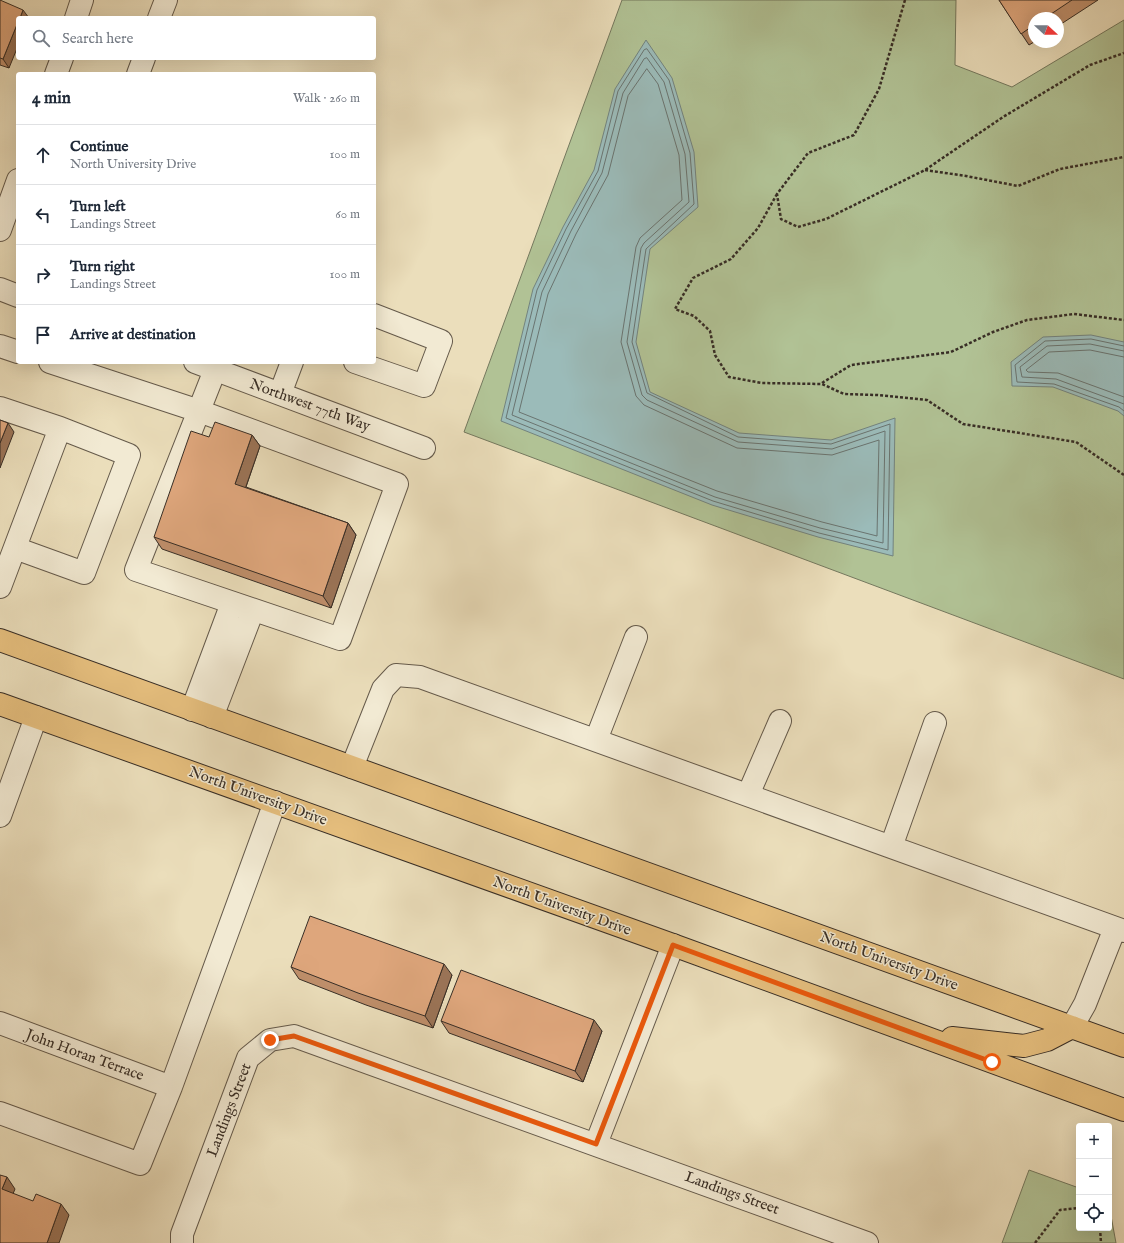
<!DOCTYPE html>
<meta charset="utf-8">
<style>
body{margin:0;font-family:"IM FELL English",serif;background:#f2f2f3;color:#1f2937}
.controls{position:absolute;right:12px;bottom:12px;display:grid;overflow:hidden;border-radius:4px;box-shadow:0 4px 16px #0002}
.controls button{width:36px;height:36px;display:grid;place-items:center;padding:0;border:0;border-bottom:1px solid #e0e1e3;background:#fff;color:#1f2937;font:20px sans-serif}
.compass{position:absolute;left:1028px;top:12px;width:36px;height:36px;border-radius:50%;background:#fff;box-shadow:0 4px 16px #0002;rotate:111deg}
.stop{position:absolute;width:12px;height:12px;margin:-9px;border:3px solid #ea580c;border-radius:50%;background:#fff}
.stop.end{background:#ea580c;border-color:#fff;box-shadow:0 1px 4px #0008}
.list{margin:0;padding:0;list-style:none}
h2{display:flex;justify-content:space-between;align-items:center;height:52px;margin:0;padding:0 16px;font-size:17px}
h2 small{font-size:13px;font-weight:400;color:#747a83}
.list li{display:grid;grid-template-columns:26px 1fr auto;gap:12px;align-items:center;box-sizing:border-box;height:60px;padding:0 16px;border-top:1px solid #e0e1e3}
.list b{display:block;font-size:15px;white-space:nowrap}
.list p{margin:0;font-size:13px;white-space:nowrap;color:#747a83}
.list em{font-size:13px;font-style:normal;color:#747a83}
.icon{flex:none;width:22px;height:22px;fill:none;stroke:currentColor;stroke-width:2;stroke-linecap:round;stroke-linejoin:round}
.map{position:relative;flex:none;width:1124px;height:1243px;overflow:hidden}
.search{position:absolute;background:#fff;box-shadow:0 4px 16px #0002;left:16px;top:16px;width:360px;height:44px;display:flex;align-items:center;gap:10px;box-sizing:border-box;padding:0 14px;border-radius:4px;color:#747a83;font-size:15px}
.panel{position:absolute;background:#fff;box-shadow:0 4px 16px #0002;left:16px;top:72px;width:360px;height:292px;border-radius:4px}
.map>svg:first-child{display:block}
.green{fill:#b1c295;stroke:#74785e}
.water{fill:#9bbbb9;stroke:#73837e}
.lines{fill:none;stroke-linecap:round;stroke-linejoin:round}
.shore{stroke:#6a7470;stroke-width:1}
.minor-casing{stroke:#655a4b;stroke-width:24}
.major-casing{stroke:#382e26;stroke-width:24}
.path{stroke:#382e26;stroke-width:2.5;stroke-dasharray:3 2;stroke-linecap:butt}
.minor{stroke:#f2ead3;stroke-width:22}
.major{stroke:#e6bf7e;stroke-width:22}
.wall{fill:#bf8f6b;stroke:#382e26}
.shaded-wall{fill:#9b7457;stroke:#382e26}
.building{fill:#dea67c;stroke:#382e26}
.route{stroke:#ea580c;stroke-width:5}
.labels{text-anchor:middle;dominant-baseline:central;stroke-width:3;stroke-linejoin:round;paint-order:stroke}
.street-label{font-size:15px;fill:#382e26;stroke:#f2ead3}
</style>
<div class="map">
<svg width="1124" height="1243" viewBox="0 0 1124 1243">
<rect width="100%" height="100%" fill="#ebdebb"/>
<filter id="stains"><feTurbulence type="fractalNoise" baseFrequency=".005" numOctaves="4"/><feColorMatrix values="0 0 0 0 .2 0 0 0 0 .09 0 0 0 0 .02 0 0 0 .5 -.17"/></filter>
<radialGradient id="worn" r=".72"><stop offset=".6" stop-color="#630" stop-opacity="0"/><stop offset="1" stop-color="#630" stop-opacity=".3"/></radialGradient>
<path class="green" d="M622,0H956L955,65L1012,87L1124,20V679L464,432Z
M1029,1170L1079,1188V1228H1109V1205L1116,1243H1002Z"/>
<path class="water" d="M646,40L672,78L694,152L698,207L650,249L636,342L650,392L739,433L831,440L895,418L893,556L818,537L712,505L501,421L533,289L563,227L594,170L615,89Z
M1091,335L1124,342V416L1118,411L1053,387L1012,386L1011,362L1043,337Z"/>
<g class="lines">
<path class="shore" d="M647,49L669,80L690,153L694,204L646,249L632,342L647,393L738,437L831,444L890,424L888,550L819,533L713,501L506,418L537,290L566,229L598,171L618,91L644,50Z
M647,58L664,82L685,154L689,202L644,243L641,248L627,342L642,395L647,400L738,442L832,449L885,431L883,543L820,528L715,497L512,415L542,292L571,231L602,173L623,93L644,59Z
M647,69L658,84L679,155L682,200L640,238L636,247L621,342L636,396L644,405L737,448L832,455L879,440L877,536L822,522L717,491L519,412L548,294L576,234L608,175L628,96Z
M1124,346L1091,339L1045,341L1015,365L1017,382L1054,384L1119,407L1124,411
M1124,351L1090,344L1047,346L1020,367L1022,377L1056,379L1124,404
M1124,357L1090,350L1049,352L1026,370L1028,372L1058,373L1124,397"/>
<defs>
<path id="minor" d="M76,18L82,0
M159,18L166,0
M56,74L62,58
M138,74L144,58
M0,230L18,180
M0,289L18,296
M0,346L18,352
M50,362L199,411L397,484L340,639L136,570L215,370
M195,362L424,448
M355,362L424,386L441,341L374,315
M280,394L292,362
M0,408L60,428L0,587
M15,548L84,573L129,455L60,428
M192,710L232,603
M212,717L253,610
M596,740L636,637
M352,767L383,689L396,675L420,677L1124,931
M748,795L780,721
M0,816L36,717
M891,847L935,723
M0,1023L171,1087
M1072,1027L1085,1004L1115,928
M0,1113L140,1164L171,1087L275,802
M596,1144L673,945
M182,1243V1234L248,1058L270,1040L294,1036L867,1243"/>
<path id="major" d="M0,640L1124,1046
M0,704L673,945L1124,1110
M952,1038L1024,1046L1047,1040L1072,1027"/>
</defs>
<use href="#minor" class="minor-casing"/>
<use href="#major" class="major-casing"/>
<path class="path" d="M905,0L879,89L854,135L808,153L777,194L781,219L798,227L826,219L925,170L1003,117L1090,65L1124,53
M925,170L966,176L1018,186L1060,169L1124,157
M777,194L758,228L731,259L693,278L675,309L694,316L710,331L715,355L729,377L762,383L822,384L844,394L877,395L927,400L963,424L1076,442L1124,475
M822,383L851,365L951,352L993,332L1027,320L1074,314L1124,320
M1100,1228L1101,1243
M1035,1243L1060,1210L1079,1208"/>
<use href="#minor" class="minor"/>
<use href="#major" class="major"/>
</g>
<path class="wall" d="M0,0L9,68L0,65Z
M999,0H1098L1058,26V18H1034V42L1029,45Z
M252,435L260,446L246,487L348,523L356,535L331,608L162,549L154,537Z
M291,967L452,975L433,1028L366,1005L299,979Z
M441,1021L602,1031L583,1082L449,1033Z"/>
<path class="shaded-wall" d="M23,10L29,18H20Z
M18,22V46L9,68L3,59Z
M8,423L14,432L0,468V443Z
M252,435L260,446L243,495L235,484Z
M348,523L356,535L331,608L323,596Z
M444,964L452,975L433,1028L425,1016Z
M594,1020L602,1031L583,1082L575,1071Z
M7,1177L15,1189L10,1201L2,1189Z
M61,1204L69,1215L59,1243H47Z"/>
<path class="building" d="M0,0L23,10L20,18H18V22L3,59L0,58Z
M999,0H1072L1045,18H1034V25L1021,34Z
M0,420L8,423L0,443Z
M215,422L252,435L235,484L348,523L323,596L154,537L191,431L209,437Z
M310,916L444,964L425,1016L358,993L291,967Z
M461,970L594,1020L575,1071L441,1021Z
M0,1175L7,1177L2,1189L33,1201L36,1194L61,1204L47,1243H0Z"/>
<g class="lines">
<path class="route" d="M270,1040L294,1036L596,1144L673,945L992,1062"/>
</g>
<g class="labels">
<g class="street-label">
<text transform="translate(310 405) rotate(20)">Northwest 77th Way</text>
<text transform="translate(258 796) rotate(20)">North University Drive</text>
<text transform="translate(562 906) rotate(20)">North University Drive</text>
<text transform="translate(889 961) rotate(20)">North University Drive</text>
<text transform="translate(85 1055) rotate(20)">John Horan Terrace</text>
<text transform="translate(229 1110) rotate(-69)">Landings Street</text>
<text transform="translate(732 1193) rotate(20)">Landings Street</text>
</g>
</g>
<rect width="100%" height="100%" filter="url(#stains)"/>
<rect width="100%" height="100%" fill="url(#worn)"/>
</svg>
<div class="controls">
<button>+</button>
<button>−</button>
<button><svg class="icon" aria-label="locate" viewBox="0 0 24 24"><circle cx="12" cy="12" r="6"/><path d="M12 2v4M12 18v4M2 12h4M18 12h4"/></svg></button>
</div>
<svg class="compass" viewBox="-18 -18 36 36"><path d="M0-13l5 13h-10z" fill="#e53935"/><path d="M0 13l5-13h-10z" fill="#747a83"/></svg>
<div class="stop" style="left:992px;top:1062px"></div>
<div class="stop end" style="left:270px;top:1040px"></div>
<div class="search"><svg class="icon" aria-label="search" viewBox="0 0 24 24"><circle cx="10" cy="10" r="6"/><path d="M15 15l6 6"/></svg>Search here</div>
<section class="panel">
<h2>4 min<small>Walk · 260 m</small></h2>
<ul class="list">
<li><svg class="icon" aria-label="ahead" viewBox="0 0 24 24"><path d="M12 20V5M6 11l6-6 6 6"/></svg><div><b>Continue</b><p>North University Drive</p></div><em>100 m</em></li>
<li><svg class="icon" aria-label="left" viewBox="0 0 24 24"><path d="M17 20v-9H6M10 6l-5 5 5 5"/></svg><div><b>Turn left</b><p>Landings Street</p></div><em>60 m</em></li>
<li><svg class="icon" aria-label="right" viewBox="0 0 24 24"><path d="M7 20v-9h11M14 6l5 5-5 5"/></svg><div><b>Turn right</b><p>Landings Street</p></div><em>100 m</em></li>
<li><svg class="icon" aria-label="arrive" viewBox="0 0 24 24"><path d="M6 21V4h12l-3 4 3 4H6"/></svg><div><b>Arrive at destination</b></div></li>
</ul>
</section>
</div>
